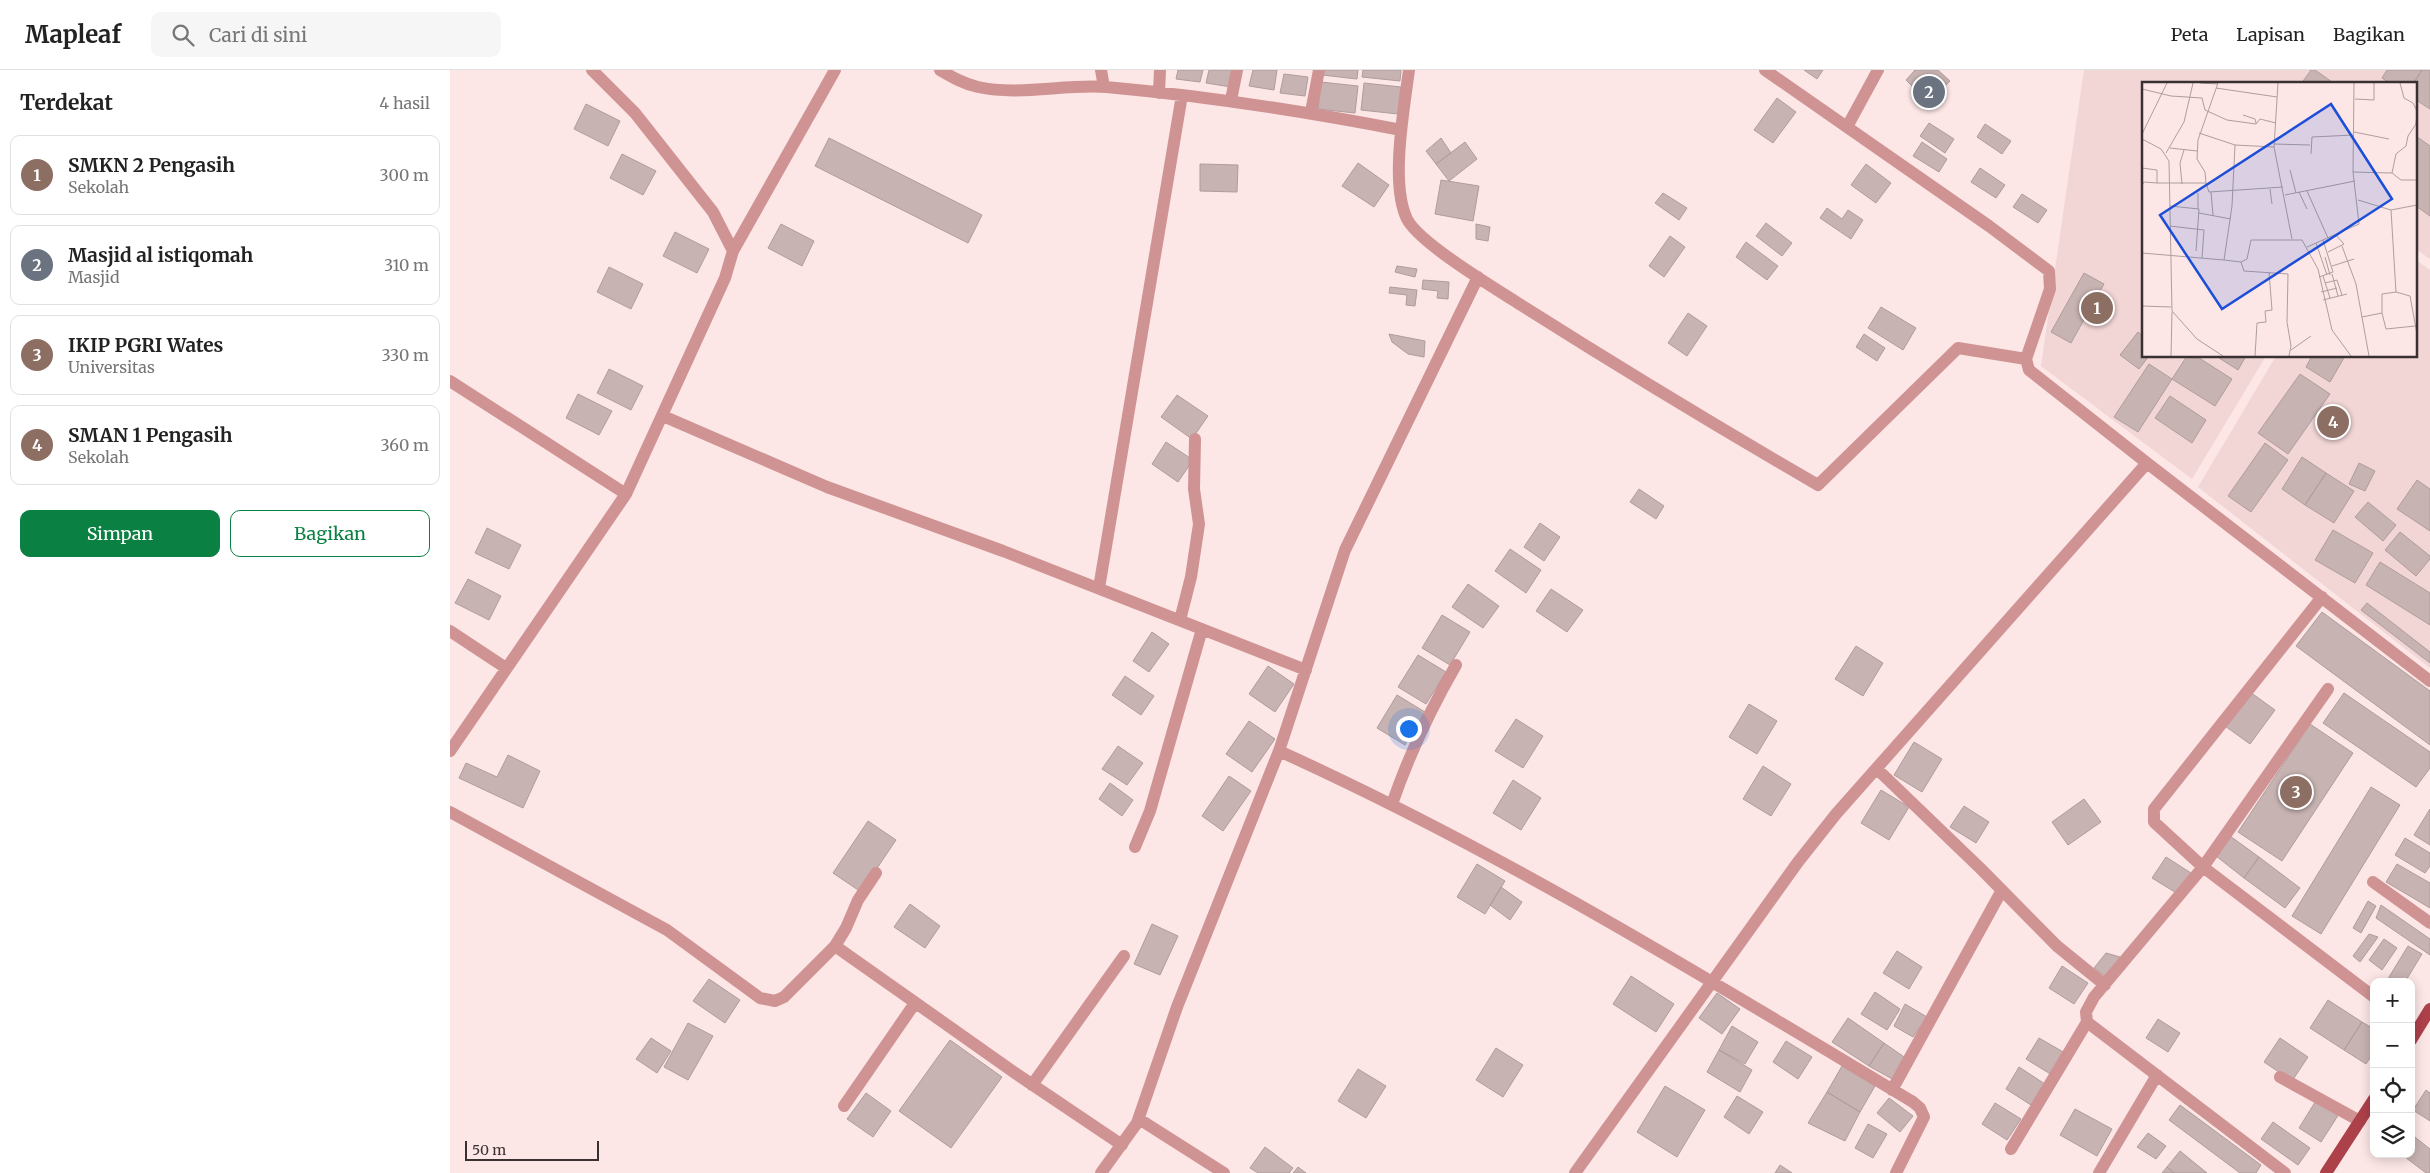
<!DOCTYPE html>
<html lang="id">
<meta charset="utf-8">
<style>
body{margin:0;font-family:Merriweather,serif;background:#f6f6f6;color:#222}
.controls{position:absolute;right:15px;bottom:15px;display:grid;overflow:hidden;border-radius:10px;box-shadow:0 2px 12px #0003}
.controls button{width:45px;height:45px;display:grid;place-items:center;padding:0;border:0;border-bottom:1px solid #e0e0e0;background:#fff;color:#222;font:25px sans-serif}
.scale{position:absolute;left:15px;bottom:12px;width:134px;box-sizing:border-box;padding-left:5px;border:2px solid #393131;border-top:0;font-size:14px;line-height:18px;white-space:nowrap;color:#393131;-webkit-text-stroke:4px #fce6e6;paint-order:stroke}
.you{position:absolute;left:958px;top:658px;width:18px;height:18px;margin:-12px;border:4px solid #fff;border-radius:50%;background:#1a73e8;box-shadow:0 0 0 8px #1a73e833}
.badge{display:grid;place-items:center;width:32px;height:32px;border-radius:50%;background:#0b8043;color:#fff;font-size:16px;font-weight:700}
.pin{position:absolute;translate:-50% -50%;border:2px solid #fff;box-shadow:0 1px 5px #0006}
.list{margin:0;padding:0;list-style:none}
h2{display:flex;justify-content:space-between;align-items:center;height:65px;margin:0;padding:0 20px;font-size:21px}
h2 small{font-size:16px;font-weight:400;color:#767676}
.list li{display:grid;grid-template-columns:32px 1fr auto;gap:15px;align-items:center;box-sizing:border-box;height:80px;margin:0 10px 10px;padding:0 10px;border:1px solid #e0e0e0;border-radius:10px}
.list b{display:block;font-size:19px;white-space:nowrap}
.list p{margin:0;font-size:16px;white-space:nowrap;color:#767676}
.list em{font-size:16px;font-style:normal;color:#767676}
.actions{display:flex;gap:10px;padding:15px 20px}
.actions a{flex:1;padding:11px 0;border:1px solid #0b8043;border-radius:10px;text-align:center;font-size:18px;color:#0b8043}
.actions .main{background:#0b8043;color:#fff}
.icon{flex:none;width:28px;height:28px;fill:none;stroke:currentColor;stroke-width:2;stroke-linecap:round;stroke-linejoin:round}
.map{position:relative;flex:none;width:1980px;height:1103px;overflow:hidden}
header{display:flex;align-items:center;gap:30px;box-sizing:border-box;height:70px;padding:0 25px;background:#fff;border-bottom:1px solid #e0e0e0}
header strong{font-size:24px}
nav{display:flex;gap:28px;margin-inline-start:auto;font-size:18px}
.search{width:350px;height:45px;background:#f6f6f6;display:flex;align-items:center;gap:12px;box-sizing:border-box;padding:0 18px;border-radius:10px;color:#767676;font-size:19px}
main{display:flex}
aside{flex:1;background:#fff}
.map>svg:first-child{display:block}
.built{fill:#f2d5d5}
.building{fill:#c7b3b2;stroke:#b09c9c}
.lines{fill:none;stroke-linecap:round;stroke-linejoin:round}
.minor{stroke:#d09393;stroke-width:12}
.major{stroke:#ad414a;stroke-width:12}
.inset-road{fill:none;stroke:#ae9e9e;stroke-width:1}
.view{fill:#1d4ed8;fill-opacity:0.15;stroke:#1d4ed8;stroke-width:2.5}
.inset-edge{fill:none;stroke:#393131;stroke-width:2.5}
</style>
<header>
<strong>Mapleaf</strong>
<div class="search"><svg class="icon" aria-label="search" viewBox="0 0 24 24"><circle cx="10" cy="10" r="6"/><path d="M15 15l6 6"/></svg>Cari di sini</div>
<nav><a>Peta</a><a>Lapisan</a><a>Bagikan</a></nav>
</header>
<main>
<aside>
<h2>Terdekat<small>4 hasil</small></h2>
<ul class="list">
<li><span class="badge" style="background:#8d6e63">1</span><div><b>SMKN 2 Pengasih</b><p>Sekolah</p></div><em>300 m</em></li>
<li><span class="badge" style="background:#6b7280">2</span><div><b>Masjid al istiqomah</b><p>Masjid</p></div><em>310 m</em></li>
<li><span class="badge" style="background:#8d6e63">3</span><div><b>IKIP PGRI Wates</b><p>Universitas</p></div><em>330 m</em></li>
<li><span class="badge" style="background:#8d6e63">4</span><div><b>SMAN 1 Pengasih</b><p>Sekolah</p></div><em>360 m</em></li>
</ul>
<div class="actions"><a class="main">Simpan</a><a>Bagikan</a></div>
</aside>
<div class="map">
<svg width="1980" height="1103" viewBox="0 0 1980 1103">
<rect width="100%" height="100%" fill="#fce6e6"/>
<path class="built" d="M1634,0H1980V189L1966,179V14H1694V286H1816L1742,409L1591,296Z
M1966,190L1980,200V598L1748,417L1826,286H1966Z"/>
<path class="building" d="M728,0H753L750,12L726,9Z
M759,0H784L781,17L756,13Z
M803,0H827L824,20L799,16Z
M872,0H908L907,9L872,5Z
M913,0H951L950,11L912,7Z
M1354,0H1373L1367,9Z
M1465,0H1488L1500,11L1479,33L1456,10Z
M1861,0H1865L1885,14H1851Z
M1937,0H1972L1963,14H1941L1932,8Z
M1972,0H1980V39L1966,30V14H1963Z
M834,4L858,7L855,26L830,23Z
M871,12L908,16L905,43L868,39Z
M914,13L951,17L948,44L911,40Z
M1327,28L1346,42L1323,73L1304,60Z
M136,34L170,51L158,76L124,59Z
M1479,53L1504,69L1495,83L1470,66Z
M1535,54L1561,71L1552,84L1527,67Z
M1966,66L1980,76V146L1966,136Z
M379,68L532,145L518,173L365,96Z
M991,68L1001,83L986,94L976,81Z
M1015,72L1027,89L999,111L986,94Z
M1472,72L1497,89L1489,102L1463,86Z
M172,84L206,101L193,125L160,108Z
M908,93L939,115L924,137L892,116Z
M750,94L788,95L787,122L750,121Z
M1416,94L1441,113L1426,133L1401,115Z
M1530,98L1555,115L1546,128L1521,112Z
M991,110L1029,116L1023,151L985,144Z
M1213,123L1237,138L1229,150L1205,133Z
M1572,124L1597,140L1588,153L1563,137Z
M1377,138L1392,149L1398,140L1413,150L1401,169L1370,148Z
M1316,153L1342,173L1332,186L1306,166Z
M331,154L364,171L352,196L318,178Z
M1026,154L1040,157L1038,171L1026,169Z
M225,162L259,179L247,203L213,186Z
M1220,166L1235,177L1214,207L1199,196Z
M1296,172L1328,196L1317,210L1286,187Z
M947,196L967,199L965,207L945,202Z
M159,197L193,214L181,239L147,222Z
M1634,203L1654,214L1621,273L1601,262Z
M973,210L999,212L998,229L987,228L988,221L972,219Z
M940,217L967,220L965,236L956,235L957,225L939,223Z
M1431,237L1466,258L1453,280L1418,258Z
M1238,243L1257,256L1237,286L1218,273Z
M1688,262L1694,267V286H1699L1689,299L1670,285Z
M939,264L975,271L974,287L958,284L942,272Z
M1414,264L1435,278L1427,291L1406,277Z
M1737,286H1746L1782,309L1765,336L1722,309Z
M1766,286H1796L1788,300Z
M1862,286H1895L1880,312L1856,297Z
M1699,294L1722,309L1688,362L1664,347Z
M159,299L193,316L181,340L147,323Z
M1850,304L1880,324L1838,384L1808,363Z
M128,324L162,341L149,365L116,348Z
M727,325L758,346L742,369L711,347Z
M1720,326L1756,350L1742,373L1705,348Z
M716,372L743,390L728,412L702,394Z
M1815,373L1838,390L1801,442L1778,426Z
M1852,387L1876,403L1855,435L1832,419Z
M1909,393L1925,401L1915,421L1899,414Z
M1876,403L1904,421L1884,453L1855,435Z
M1967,410L1980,419V461L1947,439Z
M1189,419L1214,436L1206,449L1180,432Z
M1918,432L1946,455L1933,471L1905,447Z
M1090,453L1110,467L1094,491L1074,477Z
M37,458L71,475L59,499L25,483Z
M1883,460L1923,483L1905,513L1865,490Z
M1950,462L1980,486V489L1966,506L1935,480Z
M1060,479L1091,500L1076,523L1045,501Z
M1930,492L1980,523V555L1916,515Z
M18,509L51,526L39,550L5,533Z
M1018,514L1049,536L1033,558L1002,537Z
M1101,519L1133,540L1117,562L1086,541Z
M1917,533L1980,582V593L1911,540Z
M1872,542L1980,621V675L1846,576Z
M992,545L1020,562L1000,595L972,578Z
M702,562L719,574L699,602L683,591Z
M1406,576L1433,593L1413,626L1385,609Z
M968,585L996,602L976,634L948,617Z
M818,596L844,614L825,642L799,624Z
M675,606L704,626L691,645L662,625Z
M1800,622L1825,640L1800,674L1775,656Z
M1894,623L1980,682V698L1966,717L1873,653Z
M947,625L975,642L955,675L927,658Z
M1299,634L1327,651L1307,684L1279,667Z
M1066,649L1093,666L1073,698L1045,681Z
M799,651L825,669L802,702L776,684Z
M1860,654L1903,683L1832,791L1788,762Z
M1464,672L1492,689L1472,722L1444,705Z
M668,676L693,693L677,715L652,699Z
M58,685L90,701L73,738L9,708L16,693L47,707Z
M1313,696L1341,714L1321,746L1293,729Z
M779,706L801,721L773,761L752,746Z
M1063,710L1091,728L1071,760L1043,743Z
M660,713L683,730L672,746L649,729Z
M1921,717L1950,735L1871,864L1842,846Z
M1431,720L1459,737L1439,770L1411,753Z
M1634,729L1651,752L1618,775L1602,752Z
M1514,736L1539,752L1526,773L1500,757Z
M1980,739V775L1964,765Z
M418,751L446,770L411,822L383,803Z
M1780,766L1809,787L1794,808L1766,786Z
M1955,768L1980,783V796L1975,803L1945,785Z
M1716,787L1741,803L1728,824L1702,808Z
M1809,787L1850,818L1835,838L1794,808Z
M1027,794L1055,811L1035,844L1007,827Z
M1947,794L1980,813V838L1936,812Z
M1051,817L1072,832L1060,850L1040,835Z
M1918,831L1926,836L1911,863L1903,858Z
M460,834L490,856L475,878L444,857Z
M1931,835L1980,869V885L1926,848Z
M702,854L728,866L710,905L684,894Z
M1919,864L1928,867L1910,892L1903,886Z
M1934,869L1947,878L1932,900L1919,890Z
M1958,876L1972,884L1955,912H1936Z
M1447,881L1472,897L1459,919L1433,903Z
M1656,883L1670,887L1656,907L1644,898Z
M1612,896L1638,913L1624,934L1599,918Z
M1181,906L1224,934L1206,962L1163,934Z
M259,909L290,930L275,953L243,931Z
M1425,922L1450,939L1437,960L1411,944Z
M1267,923L1290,939L1272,964L1249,948Z
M1878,930L1912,952L1894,980L1860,958Z
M1455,934L1477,947L1463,967L1444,956Z
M1398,948L1434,973L1419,996L1382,972Z
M1708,949L1730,963L1718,982L1696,968Z
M1912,952L1924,959V982L1916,994L1894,980Z
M238,953L263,966L238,1010L214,997Z
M1282,956L1308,972L1295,994L1269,980Z
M201,968L221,981L207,1003L186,989Z
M1589,968L1615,983L1602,1005L1576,989Z
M1830,968L1858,987L1842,1011L1814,992Z
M500,970L552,1007L501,1078L449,1041Z
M1336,971L1362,987L1348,1009L1323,992Z
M1434,973L1457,989L1444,1010L1419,996Z
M1046,978L1073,995L1053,1027L1026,1010Z
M1269,980L1302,1000L1290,1022L1257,1002Z
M1392,996L1425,1016L1410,1042L1377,1022Z
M1569,997L1595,1014L1581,1035L1556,1019Z
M908,999L936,1016L916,1048L888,1031Z
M1215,1016L1255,1040L1227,1087L1187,1062Z
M1976,1020L1980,1023V1051L1963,1040Z
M1377,1022L1410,1042L1395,1071L1358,1053Z
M416,1023L441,1041L423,1067L397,1049Z
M1287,1026L1313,1042L1299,1064L1274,1047Z
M1439,1028L1463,1046L1450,1062L1427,1043Z
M1867,1029L1889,1044L1871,1072L1849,1058Z
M1545,1033L1571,1049L1557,1070L1532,1054Z
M1730,1035L1811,1095L1806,1103H1790L1719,1050Z
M1625,1039L1662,1059L1647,1086L1610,1065Z
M1823,1052L1860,1078L1848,1095L1811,1069Z
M1418,1054L1437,1064L1423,1088L1405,1078Z
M1698,1063L1716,1076L1706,1089L1687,1077Z
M1961,1064L1980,1079V1103H1976L1951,1084H1961Z
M815,1077L843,1098L839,1103H808L800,1098Z
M1730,1081L1757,1103H1724L1717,1097Z
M1330,1095L1342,1103H1325Z
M848,1097L856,1103H843Z
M1717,1097L1724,1103H1712Z"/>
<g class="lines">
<path class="minor" d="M142,0L185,43L263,142L283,181
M490,0C502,7 514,14 528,17C569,26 614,14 656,17C756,26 853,41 951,60
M651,0L654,17
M959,0C954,39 940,114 957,149C969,173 1046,219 1071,235C1169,297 1268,357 1368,415L1508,278L1576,289
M1315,0L1539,156L1599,201L1600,219L1576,289L1579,300L1697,393
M709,23L710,0
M781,30L787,0
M861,42L869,0
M1397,57L1428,0
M0,311L176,424
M213,346L377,417L553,481L856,600
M649,518L732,25
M1872,527L1704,739V752L1753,797L1924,927
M730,550L741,507L749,454L744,419L745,369
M0,561L56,598
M0,681L176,424L275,208L283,181L385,0
M829,681C1050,781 1256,908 1463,1032L1470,1038L1474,1047L1446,1103
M1427,699L1531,799L1607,876L1655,915
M942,734C959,685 980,640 1006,595
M0,742L217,860L310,928L325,931L334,927L385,876L396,858L408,830L426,803
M685,777L700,741L752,559
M1923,812L1980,853
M385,876L568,1005L672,1075
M1830,1007L1910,1051
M582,1015L674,886
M1442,1020L1552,820
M394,1036L465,933
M689,1049L774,1103
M1561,1079L1637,952
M651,1103L687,1053L727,937L829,681L895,480L1028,207
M1125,1103L1348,792L1386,744L1697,393L1980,611
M1649,1103L1707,1005
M1835,1103L1637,952L1636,942L1644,927L1753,797L1878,619"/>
<path class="major" d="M1961,970L1980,939
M1876,1103L1924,1029"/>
</g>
<g transform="translate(1692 12)">
<rect width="275" height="275" fill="#fce6e6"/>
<path class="inset-road" d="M58,1L76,2M136,1L132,65L150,157M74,6L135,15M0,7L29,14L60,16L63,28L85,38L114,42L118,37L134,41M213,17L232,18V1M101,33L113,37L114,41M212,50L247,57M57,51L93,63L132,65M0,52L25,1M0,57L19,67L27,79L30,229L55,257L81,274M132,62L168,63M28,66L55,69M24,71L42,40L51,1M169,72L170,55L212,53M0,86L15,88V101H64L67,110L141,105M148,88L154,111M211,90L250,91L259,98H275M250,91L254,72L264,64L266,54L274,42L275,29L271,21L262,16L258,1M64,101L63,90L55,77L56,58L76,1M40,102L38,81L42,68M0,103L2,100L15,101M128,107L130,122M165,109L186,156M69,110L71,133M157,110L165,127M56,111V127M143,113L213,99M216,118L249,128L275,123M28,124L57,127L54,169M249,128L254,210L268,214L275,252M57,131L89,137M28,144L62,148L60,176M174,161L185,193M200,164L214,202L227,274M165,165L217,142L211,90L212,1M186,170L202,162L193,152M0,171L82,178L90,124L93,63M183,175L188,193M82,178L99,180L105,177L109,158H160L176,187L190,248L209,274M99,180L102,189L146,192L145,240L149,264L147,274M190,184L212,177M190,192L196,214M181,194L188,216M177,195L191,190L181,158M183,201L195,198L200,213M179,210L195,206M181,218L205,212M0,224L29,225M240,231V212L254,210M220,235L240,231L244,247L273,244M149,268L169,254M29,274L30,230M113,274L115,241L124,240L123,229L130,228L127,190"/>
<path class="view" d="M189,22L250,117L80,227L18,133Z"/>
<rect width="275" height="275" class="inset-edge"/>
</g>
</svg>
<div class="controls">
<button>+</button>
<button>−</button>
<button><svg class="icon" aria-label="locate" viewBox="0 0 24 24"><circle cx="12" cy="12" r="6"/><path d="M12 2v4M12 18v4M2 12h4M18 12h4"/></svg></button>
<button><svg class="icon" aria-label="layers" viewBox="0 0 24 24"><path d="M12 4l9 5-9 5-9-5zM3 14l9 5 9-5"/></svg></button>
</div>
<div class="scale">50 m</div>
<div class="you"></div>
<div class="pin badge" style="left:1647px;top:238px;background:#8d6e63">1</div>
<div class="pin badge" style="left:1479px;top:22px;background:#6b7280">2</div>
<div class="pin badge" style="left:1846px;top:722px;background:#8d6e63">3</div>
<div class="pin badge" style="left:1883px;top:352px;background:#8d6e63">4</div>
</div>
</main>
